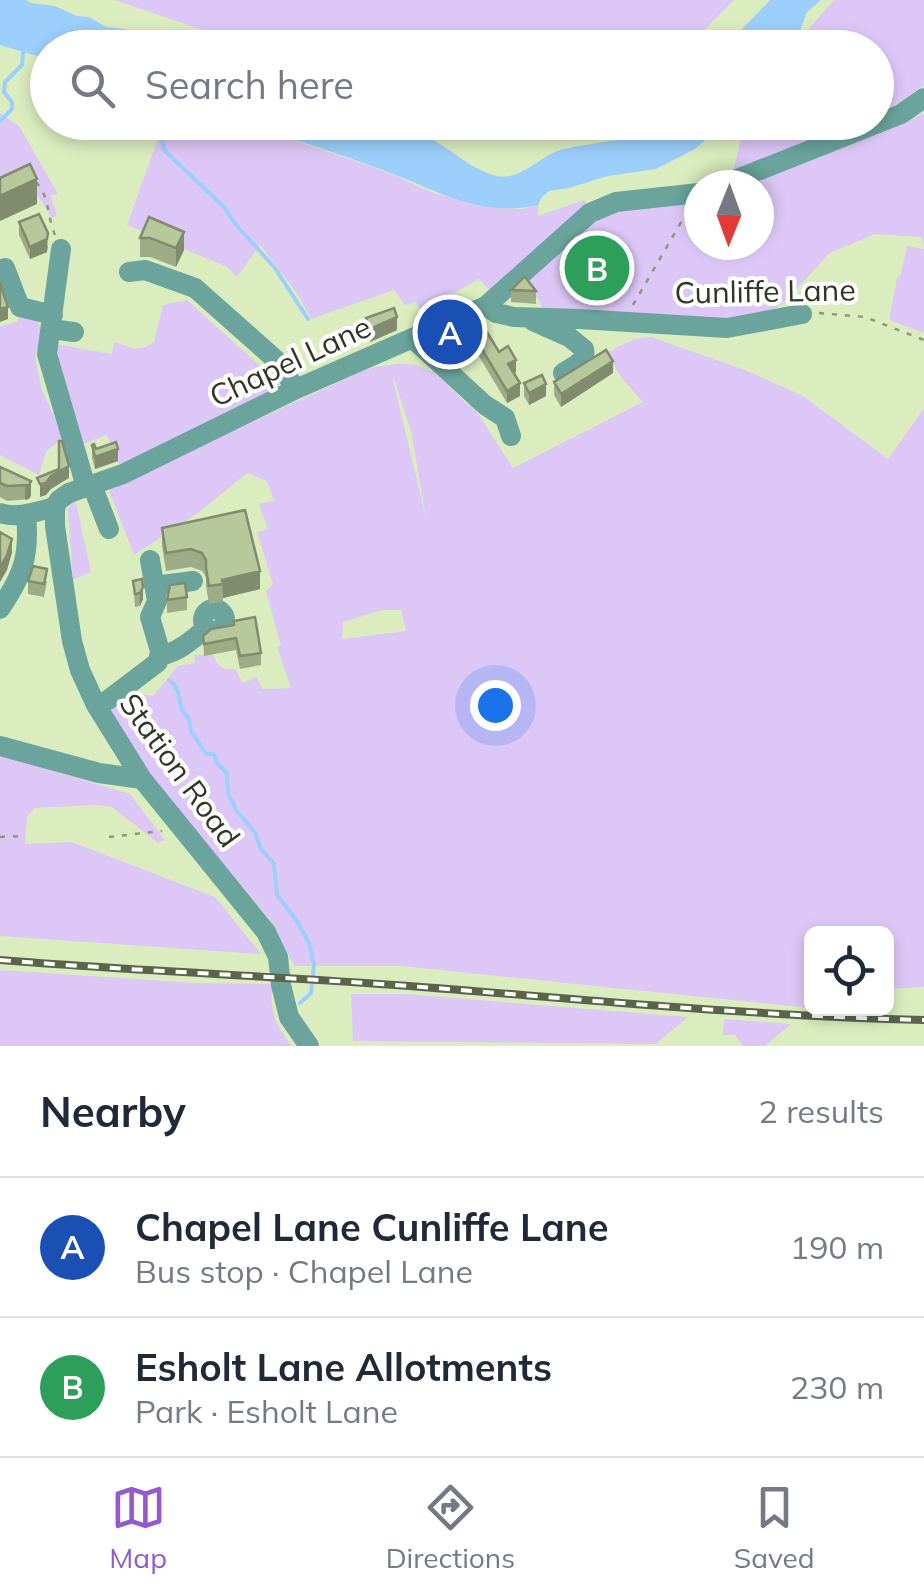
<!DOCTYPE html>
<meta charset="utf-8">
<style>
body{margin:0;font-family:Mulish,sans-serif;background:#f6f6f7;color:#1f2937}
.controls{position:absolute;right:30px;bottom:30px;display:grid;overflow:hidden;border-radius:15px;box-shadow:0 5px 15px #0003}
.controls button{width:90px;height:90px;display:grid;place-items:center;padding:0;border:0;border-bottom:2px solid #e0e1e3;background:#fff;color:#1f2937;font:50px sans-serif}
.compass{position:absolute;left:684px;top:170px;width:90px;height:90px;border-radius:50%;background:#fff;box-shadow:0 5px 15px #0003;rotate:181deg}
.you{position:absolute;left:495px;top:705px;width:35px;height:35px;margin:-25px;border:8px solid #fff;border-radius:50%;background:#1a73e8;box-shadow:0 0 0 15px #1a73e833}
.badge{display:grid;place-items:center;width:65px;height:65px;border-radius:50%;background:#9558cf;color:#fff;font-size:32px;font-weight:700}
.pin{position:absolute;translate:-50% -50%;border:5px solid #fff;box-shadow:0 2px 10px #0006}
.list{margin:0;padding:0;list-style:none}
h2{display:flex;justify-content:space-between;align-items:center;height:130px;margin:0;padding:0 40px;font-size:42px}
h2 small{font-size:32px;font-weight:400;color:#747a83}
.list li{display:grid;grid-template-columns:65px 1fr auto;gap:30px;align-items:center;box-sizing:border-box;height:140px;padding:0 40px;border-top:2px solid #e0e1e3}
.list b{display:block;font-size:38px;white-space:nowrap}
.list p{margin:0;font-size:32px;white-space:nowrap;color:#747a83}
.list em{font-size:32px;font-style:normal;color:#747a83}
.icon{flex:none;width:55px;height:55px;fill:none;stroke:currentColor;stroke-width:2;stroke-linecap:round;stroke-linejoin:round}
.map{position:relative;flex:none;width:924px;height:1046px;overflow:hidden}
.search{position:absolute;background:#fff;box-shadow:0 5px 15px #0003;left:30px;right:30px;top:30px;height:110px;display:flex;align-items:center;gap:25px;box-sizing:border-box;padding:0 35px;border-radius:55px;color:#747a83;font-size:38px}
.sheet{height:410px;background:#fff}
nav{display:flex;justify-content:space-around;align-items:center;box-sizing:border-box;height:140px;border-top:2px solid #e0e1e3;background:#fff;font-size:28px;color:#747a83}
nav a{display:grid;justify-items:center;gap:5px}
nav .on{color:#9558cf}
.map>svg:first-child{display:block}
.green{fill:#ddc7f7;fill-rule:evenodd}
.water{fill:#9ccffb}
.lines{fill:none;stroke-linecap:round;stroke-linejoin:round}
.stream{stroke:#9ccffb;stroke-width:4}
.path{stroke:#8c9978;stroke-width:2.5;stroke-dasharray:5 8;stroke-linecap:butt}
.minor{stroke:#6aa49c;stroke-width:20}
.rail-casing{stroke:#5a644b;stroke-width:8}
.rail{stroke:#fff;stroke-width:4;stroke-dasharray:11;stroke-linecap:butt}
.wall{fill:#9dac86}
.shaded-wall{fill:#808c6d}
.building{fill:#b7c89c;stroke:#808c6d;stroke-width:2.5}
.labels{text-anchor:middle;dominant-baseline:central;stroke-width:8;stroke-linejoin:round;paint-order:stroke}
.street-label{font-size:30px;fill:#2f3624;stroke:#fff}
</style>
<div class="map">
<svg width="924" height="1046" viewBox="0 0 924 1046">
<rect width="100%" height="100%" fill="#dbedbf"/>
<path class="green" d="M115,0H734L687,47H253Z
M834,0H924V85L905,99L877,114L876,48H792Z
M0,113L19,126L58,194L51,195L57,215L52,218L27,179L0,189Z
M924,113V246L921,237L875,234L830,253L786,300L770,313L741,320L544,314L538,298L520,286L590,225L623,208L699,201V245H759V185H742L892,128Z
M146,122L244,123L387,172L431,192L474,205L505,209H522L538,205V216L584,200L588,207L492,293L479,279L421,311L416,302L405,305L394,290L311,319L297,293L260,245L237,277L227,267L127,225L158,139L145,126Z
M745,123H857L733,172Z
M907,246L924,249V333L889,320L897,278L901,274Z
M187,300L280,384L272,393L120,466L107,435L80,445L55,344L111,354L115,342C132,348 138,353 154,342L163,305Z
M34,313L40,327V341L35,357L42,390L64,438L46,451L39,475L0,455V326L17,322L18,315Z
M651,337L745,370L803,396L888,459L924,408V987L887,989L886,934H812L810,1008L401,966H294L270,919L156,785L105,708L137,687L140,694L153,696L178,666L195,663L194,655H213C219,668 221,670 235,669L243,683L257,677L262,689L291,688L277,647L281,646L266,591L273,584L257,532L268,529L259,504L274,500L267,481L247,473L198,513L134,555L108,488L367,369C422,357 431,366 468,405L472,404L513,468L643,402L624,381L606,353L634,339ZM394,379L411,431L426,518L393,380ZM382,610H401L406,631L342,639L343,622Z
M75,498L91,572L73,580L68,510Z
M0,755L130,794L165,840L158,843L112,807L94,805L35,808L27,817L25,844L72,842L215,897L261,954L0,936Z
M0,970L196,983L273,984C268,1010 276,1026 292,1046H0Z
M351,994H404L688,1017L656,1044L353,1041Z
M724,1019L791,1024L765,1046H743L735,1035H723Z"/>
<path class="water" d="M0,0H26L31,3L55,6L77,16L89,17L106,27L125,29L149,37L165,47L48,48L47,59L0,45Z
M770,0H821L807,12L800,31L777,38L764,47H725Z
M244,123H398C415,130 431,138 446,148C461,158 476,170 493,175C520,184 540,154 564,149C589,143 641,140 659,123H725L695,149L656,169L608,176L569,188L549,191L542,197L538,205C480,219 434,189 383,170C337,153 290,138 244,123Z"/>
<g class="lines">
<path class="stream" d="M0,121L12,109V102L4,92L5,82L22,65L23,52
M146,122L161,138L165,151L224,207L236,225L275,268L308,319
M169,680L174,684L178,692L182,710L189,719L191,731L206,754H214L217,763L227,773L228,793L236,810L255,833L261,849L274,864L277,895L297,921L309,943L314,965L311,993L300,1003"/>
<path class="path" d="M36,182C50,197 47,217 55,235
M633,305L687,212
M819,313L865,317L924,340
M0,837L21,836
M109,837L162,831"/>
<path class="minor" d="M722,185L901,114L924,98
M61,249L47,354L86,487
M5,268L20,307L53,315
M129,272L145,270L195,288L275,359L296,389
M486,306L496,313L514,317L579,319L727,328L802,314
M533,321L569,337L584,349C587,362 573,366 563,373
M51,329L74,332
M412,338L485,405L505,418L511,436
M92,485L109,529
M55,507V526L72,641L80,670L96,705L142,779L266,932L278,957L281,985L289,1017L309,1046
M0,513C18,519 38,511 55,507L59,500L69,493L123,474L296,389L486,306L590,213L616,202L699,193
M154,586L193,581
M203 620a11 11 0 1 1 22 0a11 11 0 1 1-22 0Z
M0,609C23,575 30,556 26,514
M160,656C179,652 192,640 206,628
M96,705L108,700L158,662L160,651L150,617L157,601L150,560
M0,746L99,773L142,779"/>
<defs>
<path id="rail" d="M0,960C136,971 273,976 409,986C580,999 752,1016 924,1020"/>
</defs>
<use href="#rail" class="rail-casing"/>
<use href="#rail" class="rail"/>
</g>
<path class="wall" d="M149,217L184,250L176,267L150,257H140V238Z
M19,222L48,246L47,252L30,259L19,235Z
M511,290L536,291V304L511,302Z
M366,318L397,330L370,342L366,331Z
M468,326L499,352L516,372L514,374L520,396L507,403L468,338Z
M613,373L561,407L554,395V382Z
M524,383L546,396L529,405L524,396Z
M92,445L96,449L118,461L95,469L92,458Z
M0,467L31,481L29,499L7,501L0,497Z
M162,528L260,589L223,598V602L209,604L206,586V577L202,571L191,567L166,571L162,546Z
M28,581H47L44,597L28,594Z
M133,581L143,599L140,606L135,607Z
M187,597V610L167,613V600Z
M234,625L261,653V665L240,669L236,650L204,656L203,636Z"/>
<path class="shaded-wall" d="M37,179V204L0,221V196Z
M184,232V250L176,267V248Z
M48,233L47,252L30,259V247Z
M8,307V319L0,322V309Z
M397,317V330L370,342V329Z
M516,360V372L508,377V364Z
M613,361V373L561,407V394Z
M520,383V396L507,403V391Z
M546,384V396L529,405V393Z
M118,449V461L95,469V457Z
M69,466V478L51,489L46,495L40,497V484Z
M31,481V496L29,499L25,500V486Z
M12,539V553L7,570L0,582V568Z
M260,571V589L223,598L222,580Z
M143,587V599L140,606V593Z"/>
<path class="building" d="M30,164L37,179L0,196V178Z
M39,214L48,233L47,239L30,247L19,222Z
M149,217L184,232L176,248L150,238H140Z
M525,277L536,291L511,290L523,278Z
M0,283L8,307L0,309Z
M394,308L397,317L370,329L366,318Z
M479,319L499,352L508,346L516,360L508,364L520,383L507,391L468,326Z
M606,350L613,361L561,394L554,382Z
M542,375L546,384L529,393L524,383Z
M59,441H62L69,466L51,476L46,483L40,484L37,478L59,469Z
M116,442L118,449L95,457L92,445L94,444L96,449Z
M0,467L31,481L29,485L7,486L0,483Z
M245,510L260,571L222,580L223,584L209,586L206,568V560L202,553L191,549L166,553L162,528Z
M0,532L12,539L7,555L0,568Z
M33,566L47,569L44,584L28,581Z
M142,579L143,587L140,593L135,594L133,581Z
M185,583L187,597L167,600L170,585Z
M255,617L261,653L240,656L236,638L204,644L203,636L211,629L234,625V621Z"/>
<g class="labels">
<g class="street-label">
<text transform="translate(765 291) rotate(-1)">Cunliffe Lane</text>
<text transform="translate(290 361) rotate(-25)">Chapel Lane</text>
<text transform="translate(180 770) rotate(54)">Station Road</text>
</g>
</g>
</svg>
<div class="controls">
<button><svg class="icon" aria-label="locate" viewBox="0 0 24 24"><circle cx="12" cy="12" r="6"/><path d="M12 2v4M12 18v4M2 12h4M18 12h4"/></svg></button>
</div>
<svg class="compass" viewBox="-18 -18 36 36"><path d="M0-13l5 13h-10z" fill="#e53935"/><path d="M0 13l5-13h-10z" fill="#747a83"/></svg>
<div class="you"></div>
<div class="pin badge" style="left:450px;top:332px;background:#1a4fb4">A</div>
<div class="pin badge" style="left:597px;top:268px;background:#2e9e5b">B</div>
<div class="search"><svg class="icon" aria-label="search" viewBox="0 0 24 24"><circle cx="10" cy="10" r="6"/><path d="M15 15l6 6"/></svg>Search here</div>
</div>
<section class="sheet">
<h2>Nearby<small>2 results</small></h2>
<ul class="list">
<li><span class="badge" style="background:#1a4fb4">A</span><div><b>Chapel Lane Cunliffe Lane</b><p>Bus stop · Chapel Lane</p></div><em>190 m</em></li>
<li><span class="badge" style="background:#2e9e5b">B</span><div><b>Esholt Lane Allotments</b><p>Park · Esholt Lane</p></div><em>230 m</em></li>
</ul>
</section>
<nav>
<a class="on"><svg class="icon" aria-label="map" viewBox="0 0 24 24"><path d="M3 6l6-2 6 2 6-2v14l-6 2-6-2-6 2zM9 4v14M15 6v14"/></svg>Map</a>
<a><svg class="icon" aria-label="directions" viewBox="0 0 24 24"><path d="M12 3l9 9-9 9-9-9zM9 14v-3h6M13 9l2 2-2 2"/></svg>Directions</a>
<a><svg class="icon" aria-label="saved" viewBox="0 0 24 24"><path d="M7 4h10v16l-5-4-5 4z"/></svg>Saved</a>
</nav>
